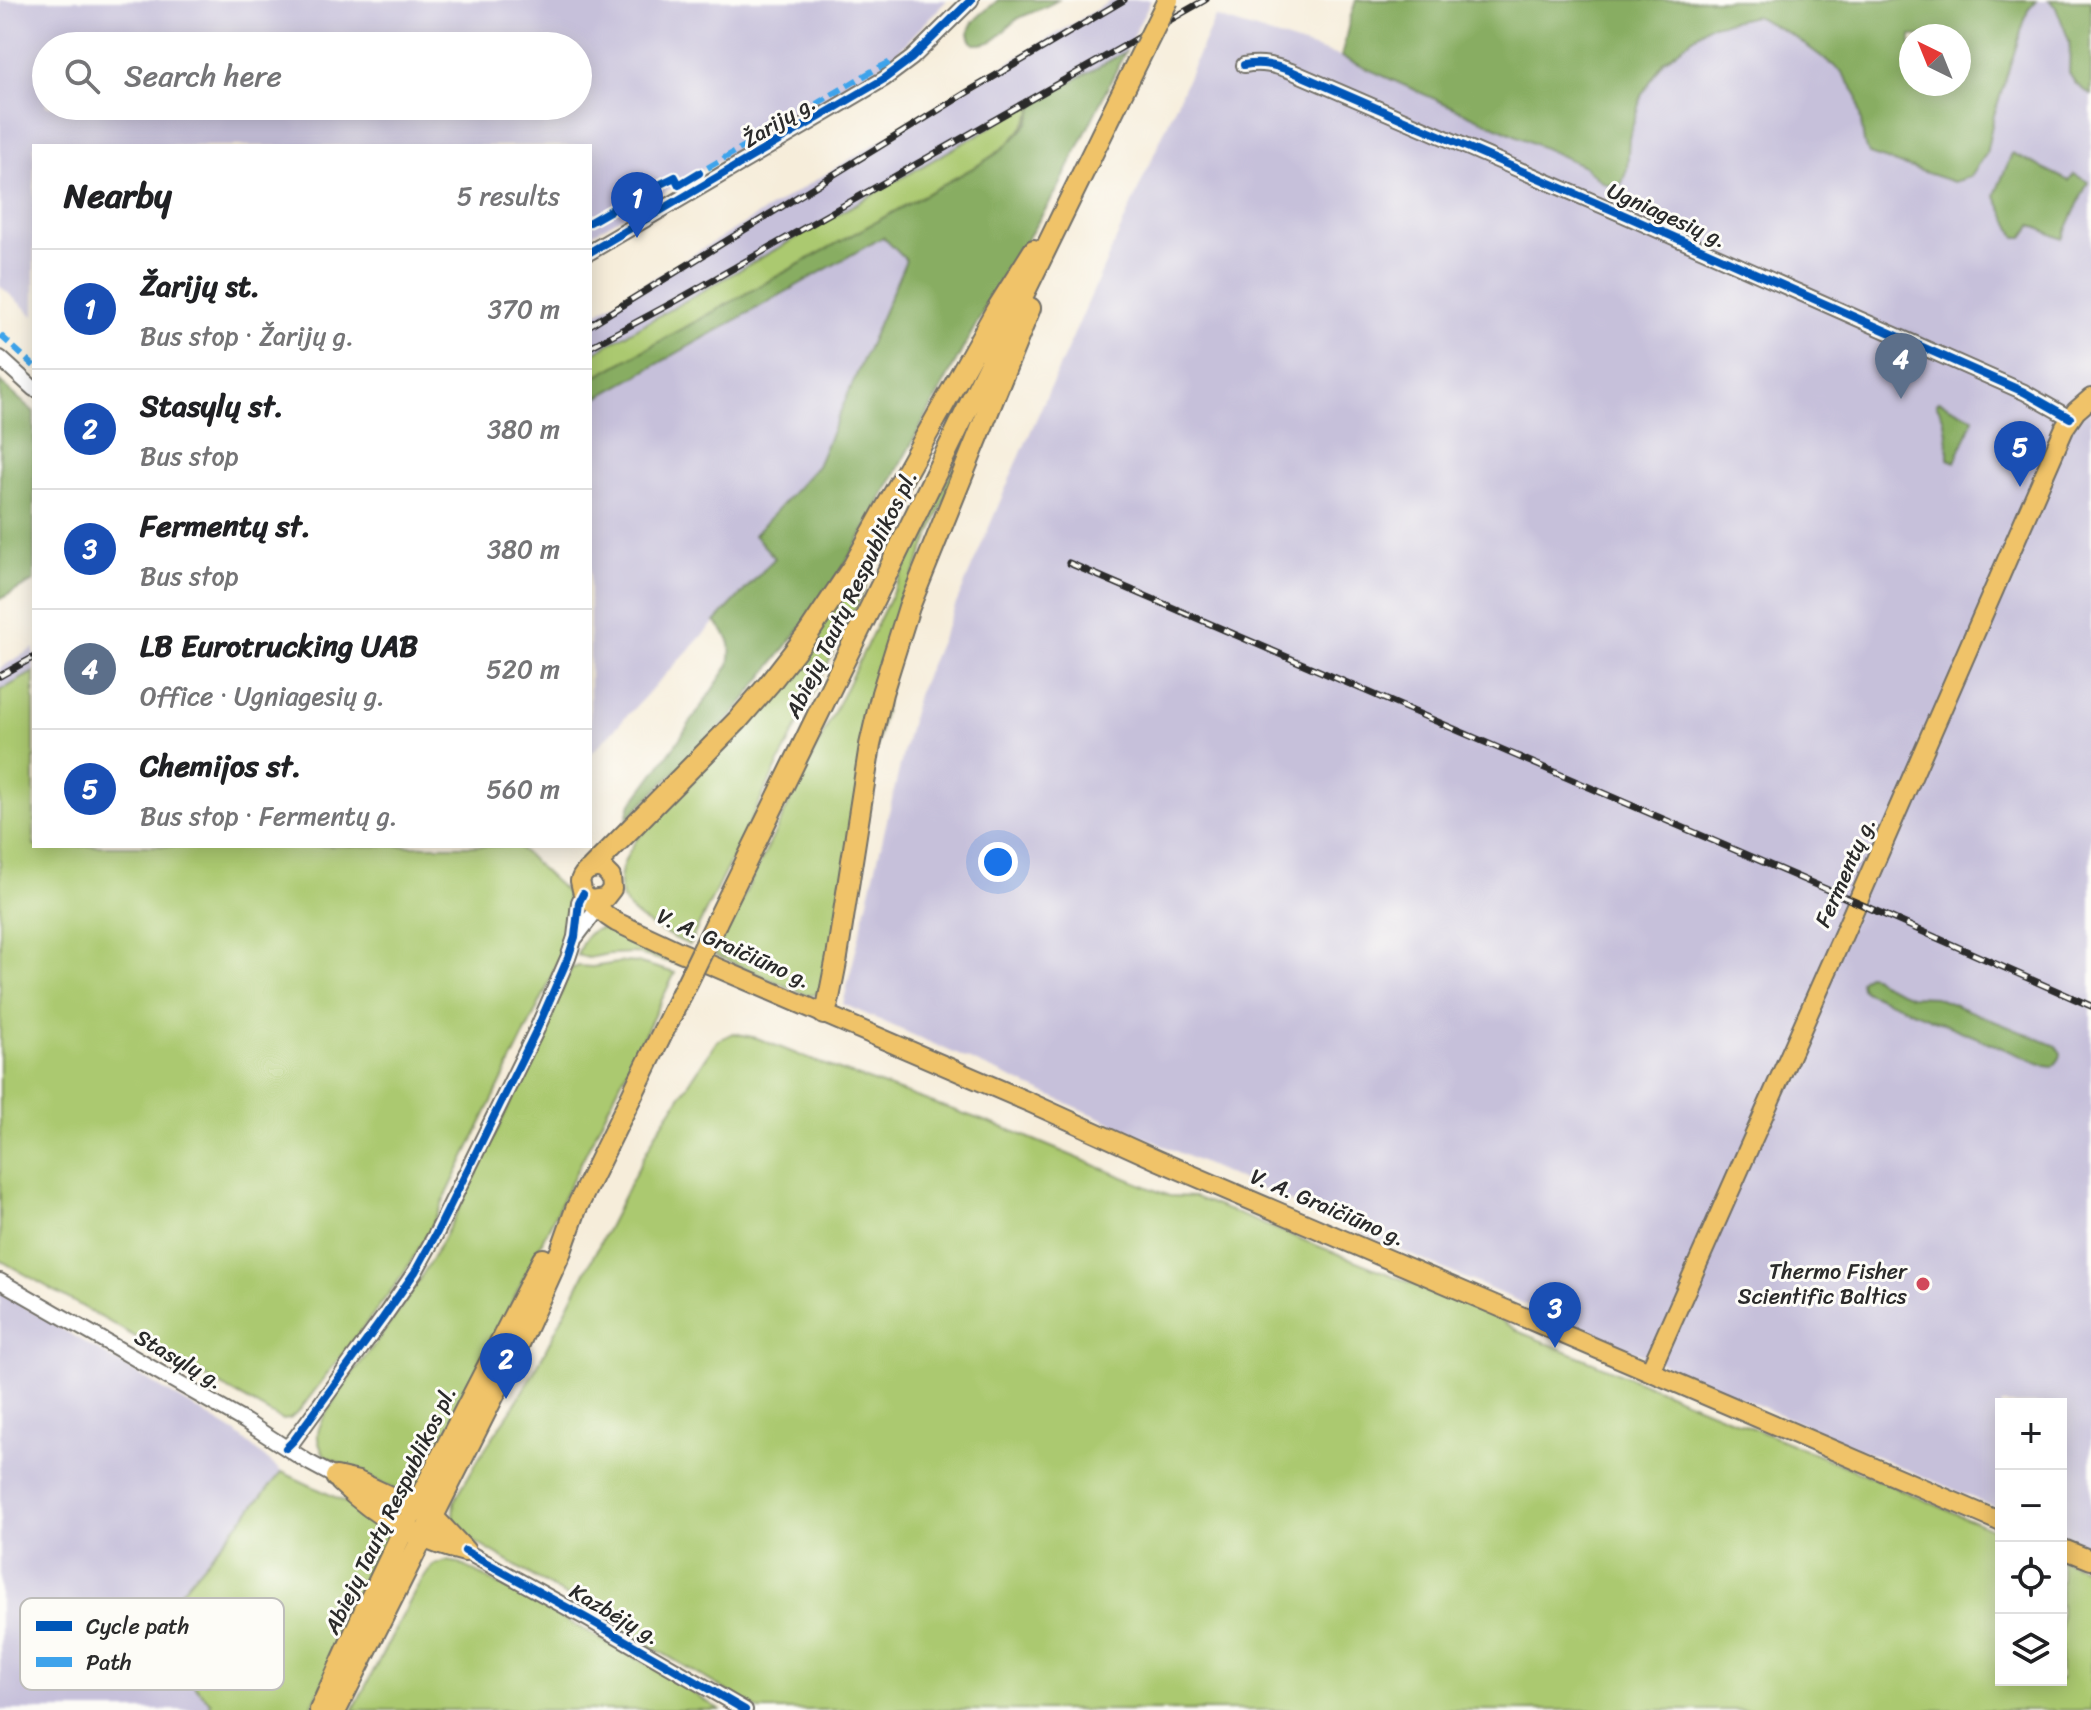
<!DOCTYPE html>
<meta charset="utf-8">
<style>
body{margin:0;font-family:Sriracha,sans-serif;background:#f2f2f2;color:#202124}
.controls{position:absolute;right:24px;bottom:24px;display:grid;overflow:hidden;border-radius:0px;box-shadow:0 4px 20px #0003}
.controls button{width:72px;height:72px;display:grid;place-items:center;padding:0;border:0;border-bottom:2px solid #e0e0e0;background:#fff;color:#202124;font:40px sans-serif}
.compass{position:absolute;left:1899px;top:24px;width:72px;height:72px;border-radius:50%;background:#fff;box-shadow:0 4px 20px #0003;rotate:317deg}
.you{position:absolute;left:998px;top:862px;width:28px;height:28px;margin:-20px;border:6px solid #fff;border-radius:50%;background:#1a73e8;box-shadow:0 0 0 12px #1a73e833}
.badge{display:grid;place-items:center;width:52px;height:52px;border-radius:50%;background:#7c3aed;color:#fff;font-size:26px;font-weight:700}
.pin{position:absolute;translate:-50% -66px;filter:drop-shadow(0 2px 4px #0008)}
.pin::after{content:'';position:absolute;top:42px;width:28px;height:24px;background:inherit;clip-path:polygon(0 0,100% 0,50% 100%)}
.list{margin:0;padding:0;list-style:none}
h2{display:flex;justify-content:space-between;align-items:center;height:104px;margin:0;padding:0 32px;font-size:34px}
h2 small{font-size:26px;font-weight:400;color:#757577}
.list li{display:grid;grid-template-columns:52px 1fr auto;gap:24px;align-items:center;box-sizing:border-box;height:120px;padding:0 32px;border-top:2px solid #e0e0e0}
.list b{display:block;font-size:30px;white-space:nowrap}
.list p{margin:0;font-size:26px;white-space:nowrap;color:#757577}
.list em{font-size:26px;font-style:normal;color:#757577}
.icon{flex:none;width:44px;height:44px;fill:none;stroke:currentColor;stroke-width:2;stroke-linecap:round;stroke-linejoin:round}
.map{position:relative;flex:none;width:2091px;height:1710px;overflow:hidden}
.search{position:absolute;background:#fff;box-shadow:0 4px 20px #0003;left:32px;top:32px;width:560px;height:88px;display:flex;align-items:center;gap:20px;box-sizing:border-box;padding:0 28px;border-radius:44px;color:#757577;font-size:30px}
.panel{position:absolute;background:#fff;box-shadow:0 4px 20px #0003;left:32px;top:144px;width:560px;height:704px;border-radius:0px}
.map>svg:first-child{display:block}
.industrial{fill:#c6c0da;fill-rule:evenodd}
.green{fill:#abc970;stroke:#6b7a4e;stroke-width:2}
.forest{fill:#88ad62;stroke:#5a6c46;stroke-width:2;fill-rule:evenodd}
.lines{fill:none;stroke-linecap:round;stroke-linejoin:round}
.minor-casing{stroke:#726f68;stroke-width:18}
.major-casing{stroke:#726f68;stroke-width:22}
.highway-casing{stroke:#726f68;stroke-width:24}
.minor{stroke:#fff;stroke-width:14}
.major{stroke:#f0c369;stroke-width:18}
.highway{stroke:#f0c369;stroke-width:20}
.rail-casing{stroke:#2b2b2b;stroke-width:7}
.rail{stroke:#fdfcf7;stroke-width:4;stroke-dasharray:12;stroke-linecap:butt}
.highway-bridge-casing{stroke:#726f68;stroke-width:24;stroke-linecap:butt}
.highway-bridge{stroke:#f0c369;stroke-width:20}
.quiet{stroke:#3ea3eb;stroke-width:6;stroke-dasharray:12 6;stroke-linecap:butt}
.cycleway-casing{stroke:#fdfcf7;stroke-width:13}
.cycleway{stroke:#0057b8;stroke-width:8}
.poi-dot{fill:#d1495b;stroke:#fdfcf7;stroke-width:3}
.labels{text-anchor:middle;dominant-baseline:central;stroke-width:6;stroke-linejoin:round;paint-order:stroke}
.street-label{font-size:22px;fill:#2b2b2b;stroke:#fdfcf7}
.poi-label{font-size:22px;fill:#2b2b2b;stroke:#fdfcf7;text-anchor:end}
.key{fill:#fdfcf7;stroke:#bebdba;stroke-width:2}
.key-label{font-size:22px;fill:#2b2b2b}
</style>
<div class="map">
<svg width="2091" height="1710" viewBox="0 0 2091 1710">
<rect width="100%" height="100%" fill="#fdfcf7"/>
<filter id="ink" filterUnits="userSpaceOnUse"><feTurbulence type="fractalNoise" baseFrequency=".0125" numOctaves="2"/><feDisplacementMap in="SourceGraphic" scale="16" xChannelSelector="R" yChannelSelector="G"/><feConvolveMatrix kernelMatrix="1 2 1 2 8 2 1 2 1" color-interpolation-filters="sRGB"/></filter>
<filter id="wash" filterUnits="userSpaceOnUse"><feTurbulence type="fractalNoise" baseFrequency=".006" numOctaves="4" result="noise"/><feDisplacementMap in="SourceGraphic" scale="32" xChannelSelector="R" yChannelSelector="G"/><feGaussianBlur stdDeviation="1.8" result="paint"/><feColorMatrix in="noise" values="0 0 0 0 0 0 0 0 0 0 0 0 0 0 0 0 0 1.4 0 .05"/><feComposite in="paint" operator="in"/></filter>
<g filter="url(#wash)">
<rect width="100%" height="100%" fill="#f6edda"/>
<path class="industrial" d="M0,0H947L887,63L590,235V146H34V316L0,286ZM46,46H578V106H46Z
M1112,0H1151L1125,52L590,355V317Z
M2037,0H2049L2056,7L2070,44L2069,73L2075,83L2091,95V1549L2061,1536V1404H2001V1510L1379,1241L843,1004L917,695L1014,469L1215,17L1342,57L1584,166L1603,183L1627,169L1629,138L1642,94L1664,61L1708,26L1755,16L1792,34L1841,71L1857,94L1864,142L1869,154H1986L1994,115L2028,10Z
M883,237L906,260L817,466L755,535L776,557L590,755V402Z
M34,648V672L0,691V668Z
M0,1292L235,1432L282,1472L176,1597L174,1663L211,1703L208,1710H0Z"/>
<path class="green" d="M1037,101C1022,136 1006,148 975,167L590,380V355Z
M958,459H961L914,574L825,985L814,995H806L715,955Z
M854,582L866,587L689,945C638,920 595,904 636,840L749,721Z
M34,672V846H517L567,893L572,912L571,926L561,953L546,990L431,1227L403,1275L299,1411L290,1419L282,1420L0,1260V691Z
M607,927L615,929L680,965L634,953L609,954L588,958L577,955C584,937 587,930 607,927Z
M624,962L640,963L675,973L424,1479L416,1486L398,1491L325,1456C321,1448 317,1442 318,1433C320,1412 384,1333 399,1311C436,1257 465,1198 493,1139C520,1082 548,1025 572,967L575,968L578,966L592,967Z
M733,1033L757,1038L811,1060L1010,1130L1169,1196L1195,1197L1492,1315L1520,1332L1864,1474L2001,1533V1680H2061V1559L2091,1572V1710H759L470,1539L457,1528L453,1518L454,1501L484,1450L512,1409L539,1363L656,1133L717,1041Z
M282,1472L373,1515C385,1525 388,1531 387,1547L310,1710H208L211,1703L174,1664L176,1597Z
M446,1561L459,1563L644,1662L720,1710H353L418,1586L433,1565Z"/>
<path class="forest" d="M998,0H1058C1047,7 1035,11 1023,16C1002,25 1003,45 974,44C958,25 986,12 998,0Z
M1356,0H2037L2028,10L1994,115L1986,154L1970,177L1954,182L1869,154L1864,142L1857,94L1841,71L1792,35L1755,16L1708,26L1664,61L1642,94L1629,138L1627,169L1622,183L1617,186L1603,183L1584,166L1341,57L1350,19ZM1911,36H1959V84H1911Z
M2049,0H2091V95L2075,83L2069,73L2070,43L2056,7Z
M1125,52L1058,189L985,308L859,541L824,598L733,715L627,819L630,806L676,744L729,665C733,643 730,637 715,622L775,558L754,535L817,466L906,260L883,237L590,402V380L975,167L996,154L1013,139L1028,123L1037,101Z
M2012,153L2069,181L2074,174L2088,182L2062,239L2032,225L2023,237H2016L1995,195Z
M0,382L34,412V581L0,599Z
M1939,401L1974,418L1955,462L1948,459C1948,438 1948,422 1936,404Z
M1867,975L1873,976L1882,984L1910,996L1935,997L2056,1046L2061,1053C2061,1059 2057,1063 2052,1067L2046,1066L1866,992L1861,988L1860,981Z"/>
</g>
<g filter="url(#ink)">
<g class="lines">
<defs>
<path id="minor" d="M1244,65C1262,62 1274,65 1291,71L1624,215L2024,392L2070,418
M590,252L884,79L912,58L971,0
M0,358L34,389
M576,937L604,900
M0,1281L246,1422L308,1462L336,1477
M286,1448L294,1440L383,1318L415,1272L437,1232L537,1029L568,958L575,937L579,902L583,894
M465,1551L588,1619L745,1710"/>
<path id="major" d="M591,900L605,898L612,889L611,877L603,869C592,866 584,870 580,881L583,894L607,916L616,922L676,950L1031,1103L1157,1160L2001,1522
M1650,1371L1844,933L2065,427L2076,411L2091,398
M2061,1548L2091,1560"/>
<path id="highway" d="M592,868L738,720L769,684L808,634L854,565L997,309L1034,250
M716,923L1119,99
M824,1014L828,1003L837,957L870,745L882,693L909,607L1030,308
M336,1477L358,1482L433,1517L465,1551
M341,1482C376,1516 418,1540 465,1551
M320,1710L365,1610L404,1529L543,1259
M336,1710L513,1357L561,1251L576,1209L681,995"/>
</defs>
<use href="#minor" class="minor-casing"/>
<use href="#major" class="major-casing"/>
<use href="#highway" class="highway-casing"/>
<use href="#minor" class="minor"/>
<use href="#major" class="major"/>
<use href="#highway" class="highway"/>
<defs>
<path id="rail" d="M590,325L966,93L1124,0
M590,347L674,302L1205,0
M1069,563L1858,903L2091,1006
M0,676L34,657"/>
</defs>
<use href="#rail" class="rail-casing"/>
<use href="#rail" class="rail"/>
<defs>
<path id="highway-bridge" d="M1119,99L1168,0
M681,995L716,923"/>
</defs>
<use href="#highway-bridge" class="highway-bridge-casing"/>
<use href="#highway-bridge" class="highway-bridge"/>
<path class="quiet" d="M692,177L874,70L893,61
M0,335L34,366"/>
<defs>
<path id="cycleway" d="M1244,65C1262,62 1274,65 1291,71L1624,215L2024,392L2070,418
M590,222L632,198L675,177L679,185L699,173
M590,252L884,79L912,58L971,0
M286,1448L294,1440L383,1318L415,1272L437,1232L537,1029L568,958L575,937L579,902L583,894
M465,1551L588,1619L745,1710"/>
</defs>
<use href="#cycleway" class="cycleway-casing"/>
<use href="#cycleway" class="cycleway"/>
</g>
</g>
<circle class="poi-dot" cx="1923" cy="1284" r="8"/>
<g class="labels">
<g class="street-label">
<text transform="translate(779 121) rotate(-31)">Žarijų g.</text>
<text transform="translate(1667 215) rotate(24)">Ugniagesių g.</text>
<text transform="translate(851 594) rotate(-64)">Abiejų Tautų Respublikos pl.</text>
<text transform="translate(1845 872) rotate(-66)">Fermentų g.</text>
<text transform="translate(734 948) rotate(24)">V. A. Graičiūno g.</text>
<text transform="translate(1328 1207) rotate(23)">V. A. Graičiūno g.</text>
<text transform="translate(179 1359) rotate(30)">Stasylų g.</text>
<text transform="translate(390 1510) rotate(-64)">Abiejų Tautų Respublikos pl.</text>
<text transform="translate(615 1614) rotate(30)">Kazbėjų g.</text>
</g>
<g class="poi-label">
<text x="1907" y="1271">Thermo Fisher<tspan x="1907" dy="25">Scientific Baltics</tspan></text>
</g>
</g>
<rect x="20" y="1598" width="264" height="92" rx="12" class="key"/>
<rect x="36" y="1621" width="36" height="10" fill="#0057b8"/>
<rect x="36" y="1657" width="36" height="10" fill="#3ea3eb"/>
<g class="key-label">
<text x="86" y="1634">Cycle path</text>
<text x="86" y="1670">Path</text>
</g>
</svg>
<div class="controls">
<button>+</button>
<button>−</button>
<button><svg class="icon" aria-label="locate" viewBox="0 0 24 24"><circle cx="12" cy="12" r="6"/><path d="M12 2v4M12 18v4M2 12h4M18 12h4"/></svg></button>
<button><svg class="icon" aria-label="layers" viewBox="0 0 24 24"><path d="M12 4l9 5-9 5-9-5zM3 14l9 5 9-5"/></svg></button>
</div>
<svg class="compass" viewBox="-18 -18 36 36"><path d="M0-13l5 13h-10z" fill="#e53935"/><path d="M0 13l5-13h-10z" fill="#757577"/></svg>
<div class="you"></div>
<div class="pin badge" style="left:637px;top:238px;background:#1a4fb4">1</div>
<div class="pin badge" style="left:506px;top:1399px;background:#1a4fb4">2</div>
<div class="pin badge" style="left:1555px;top:1348px;background:#1a4fb4">3</div>
<div class="pin badge" style="left:1901px;top:399px;background:#5c6f8a">4</div>
<div class="pin badge" style="left:2020px;top:487px;background:#1a4fb4">5</div>
<div class="search"><svg class="icon" aria-label="search" viewBox="0 0 24 24"><circle cx="10" cy="10" r="6"/><path d="M15 15l6 6"/></svg>Search here</div>
<section class="panel">
<h2>Nearby<small>5 results</small></h2>
<ul class="list">
<li><span class="badge" style="background:#1a4fb4">1</span><div><b>Žarijų st.</b><p>Bus stop · Žarijų g.</p></div><em>370 m</em></li>
<li><span class="badge" style="background:#1a4fb4">2</span><div><b>Stasylų st.</b><p>Bus stop</p></div><em>380 m</em></li>
<li><span class="badge" style="background:#1a4fb4">3</span><div><b>Fermentų st.</b><p>Bus stop</p></div><em>380 m</em></li>
<li><span class="badge" style="background:#5c6f8a">4</span><div><b>LB Eurotrucking UAB</b><p>Office · Ugniagesių g.</p></div><em>520 m</em></li>
<li><span class="badge" style="background:#1a4fb4">5</span><div><b>Chemijos st.</b><p>Bus stop · Fermentų g.</p></div><em>560 m</em></li>
</ul>
</section>
</div>
